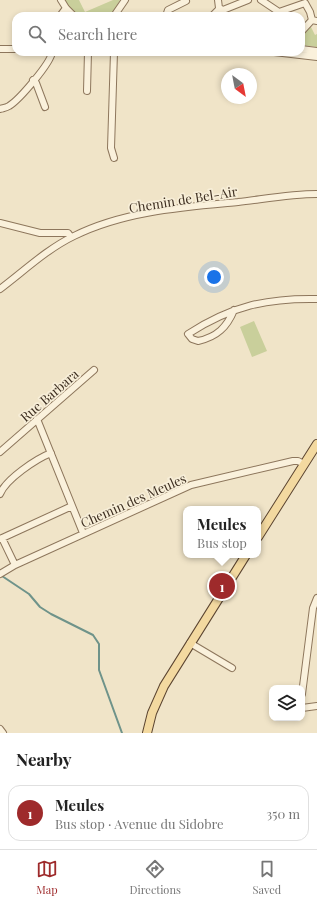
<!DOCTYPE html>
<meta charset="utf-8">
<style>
body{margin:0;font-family:"Playfair Display",serif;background:#f6f6f6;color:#222}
.controls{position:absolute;right:12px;bottom:12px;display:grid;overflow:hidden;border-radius:8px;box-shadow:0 2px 6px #0003}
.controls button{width:36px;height:36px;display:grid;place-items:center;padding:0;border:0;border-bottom:1px solid #e0e0e0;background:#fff;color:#222;font:20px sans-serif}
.compass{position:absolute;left:221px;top:68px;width:36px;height:36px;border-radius:50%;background:#fff;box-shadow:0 2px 6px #0003;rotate:148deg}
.you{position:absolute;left:214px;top:277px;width:14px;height:14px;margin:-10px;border:3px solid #fff;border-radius:50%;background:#1a73e8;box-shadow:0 0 0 6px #1a73e833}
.badge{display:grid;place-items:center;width:26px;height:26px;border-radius:50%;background:#9e2a2b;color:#fff;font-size:13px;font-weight:700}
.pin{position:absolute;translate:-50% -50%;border:2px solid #fff;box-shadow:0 1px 4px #0006}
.popup{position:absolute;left:183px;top:506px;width:78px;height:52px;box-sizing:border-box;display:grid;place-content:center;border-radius:8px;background:#fff;filter:drop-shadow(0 1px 3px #0005);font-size:13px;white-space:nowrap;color:#767676}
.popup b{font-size:15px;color:#222}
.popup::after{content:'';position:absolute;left:50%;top:100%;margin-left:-8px;border:8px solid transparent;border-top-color:#fff}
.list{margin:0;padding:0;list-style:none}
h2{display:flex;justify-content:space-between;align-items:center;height:52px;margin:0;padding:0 16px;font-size:17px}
h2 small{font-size:13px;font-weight:400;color:#767676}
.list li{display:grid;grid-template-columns:26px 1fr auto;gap:12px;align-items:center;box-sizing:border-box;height:56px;margin:0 8px 8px;padding:0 8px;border:1px solid #e0e0e0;border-radius:12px}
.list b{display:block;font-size:15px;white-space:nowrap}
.list p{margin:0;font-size:13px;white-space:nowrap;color:#767676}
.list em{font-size:13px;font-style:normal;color:#767676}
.icon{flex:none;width:22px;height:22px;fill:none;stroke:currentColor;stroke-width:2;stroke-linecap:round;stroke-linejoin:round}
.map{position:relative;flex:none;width:317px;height:733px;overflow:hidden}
.search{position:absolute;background:#fff;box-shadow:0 2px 6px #0003;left:12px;right:12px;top:12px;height:44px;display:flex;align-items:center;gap:10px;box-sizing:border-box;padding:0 14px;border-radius:12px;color:#767676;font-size:15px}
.sheet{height:116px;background:#fff}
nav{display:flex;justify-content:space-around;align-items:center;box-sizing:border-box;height:56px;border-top:1px solid #e0e0e0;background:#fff;font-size:11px;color:#767676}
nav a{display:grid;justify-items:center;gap:2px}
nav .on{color:#9e2a2b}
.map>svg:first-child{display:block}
.green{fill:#c9cf9b}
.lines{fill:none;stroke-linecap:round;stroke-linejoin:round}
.stream{stroke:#6f938a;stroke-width:2}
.minor-casing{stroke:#8d765c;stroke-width:8}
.major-casing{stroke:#5b4430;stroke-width:10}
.minor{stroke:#faf1dc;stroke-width:6}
.major{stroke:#f3d9a0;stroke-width:8}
.labels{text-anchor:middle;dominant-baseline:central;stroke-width:3.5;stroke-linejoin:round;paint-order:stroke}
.street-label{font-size:13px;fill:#3d2e20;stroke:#f7eed8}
</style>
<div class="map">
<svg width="317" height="733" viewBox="0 0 317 733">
<rect width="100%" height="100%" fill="#f0e4c8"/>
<path class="green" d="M64,0H79L85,12L113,0H120L111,16H78L67,5Z
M311,27L315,35L317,34V47L301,45L302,35Z
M254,321L267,351L252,357L240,327Z"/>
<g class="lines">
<path class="stream" d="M2,576L29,594L40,607L51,614L93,635L99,644V670L122,733"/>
<defs>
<path id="minor" d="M61,0L66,8L74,16
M218,0L219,8L223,10L248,0
M261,0L279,12L305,3L310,12L312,20L317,21
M60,16L66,8
M114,16L125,0
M166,16L168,10L186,1
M212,16L219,9
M301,32L312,20
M0,49H16
M301,49L317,51
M274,52L317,57
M33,80L36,83L45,107
M87,91L88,52
M0,109C3,108 6,108 9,106C19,100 51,63 52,52
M114,158L111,148L114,52
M0,223L40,233H68L71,237
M0,289C24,271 47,249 74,236C124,211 184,207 238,202C264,199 291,194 317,194
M234,310C227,327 217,337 198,341L192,339L188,334C231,306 267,298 317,299
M37,419L83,533
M0,452L94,370
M0,494C6,479 36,459 51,453
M2,538L15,565
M0,539L72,506
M0,574L15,565L191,485L293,461H298L304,464
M190,643L232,668
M302,694L313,608L317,598
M302,708L317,706
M0,729L3,733"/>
<path id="major" d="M258,537L317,444
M147,733L152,713L164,686L246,555"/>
</defs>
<use href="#minor" class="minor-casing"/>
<use href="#major" class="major-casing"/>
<use href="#minor" class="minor"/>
<use href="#major" class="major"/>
</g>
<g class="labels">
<g class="street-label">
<text transform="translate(183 199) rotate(-9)">Chemin de Bel-Air</text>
<text transform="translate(49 395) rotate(-41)">Rue Barbara</text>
<text transform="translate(133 500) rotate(-24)">Chemin des Meules</text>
</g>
</g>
</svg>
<div class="controls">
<button><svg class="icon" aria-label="layers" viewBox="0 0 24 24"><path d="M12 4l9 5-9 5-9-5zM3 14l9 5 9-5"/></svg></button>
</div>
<svg class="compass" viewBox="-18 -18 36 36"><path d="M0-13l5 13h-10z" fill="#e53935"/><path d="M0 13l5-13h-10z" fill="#767676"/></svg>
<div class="you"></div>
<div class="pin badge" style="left:222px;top:586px">1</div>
<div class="popup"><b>Meules</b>Bus stop</div>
<div class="search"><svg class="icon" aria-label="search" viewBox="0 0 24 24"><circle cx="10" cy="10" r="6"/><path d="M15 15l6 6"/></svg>Search here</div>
</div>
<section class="sheet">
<h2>Nearby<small></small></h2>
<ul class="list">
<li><span class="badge">1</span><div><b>Meules</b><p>Bus stop · Avenue du Sidobre</p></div><em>350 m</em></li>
</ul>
</section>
<nav>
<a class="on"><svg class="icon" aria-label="map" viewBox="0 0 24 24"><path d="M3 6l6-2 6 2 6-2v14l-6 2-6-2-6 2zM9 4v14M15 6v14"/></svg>Map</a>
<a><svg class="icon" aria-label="directions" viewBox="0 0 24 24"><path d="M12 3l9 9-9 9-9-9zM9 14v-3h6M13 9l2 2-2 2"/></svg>Directions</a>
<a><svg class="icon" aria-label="saved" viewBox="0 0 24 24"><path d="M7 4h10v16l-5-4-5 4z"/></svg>Saved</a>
</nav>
